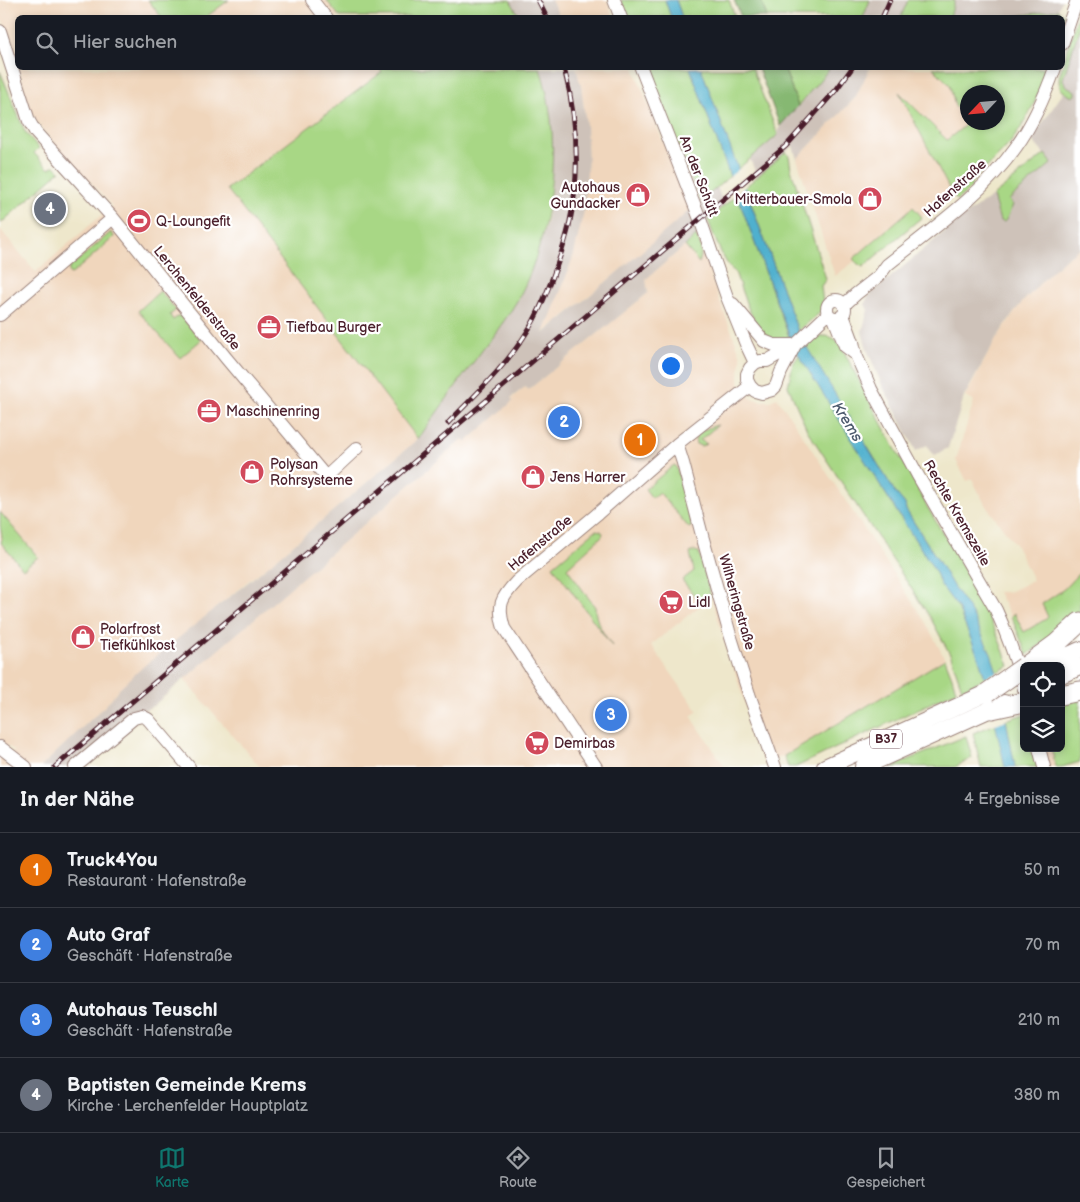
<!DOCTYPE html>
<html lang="de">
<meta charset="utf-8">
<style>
body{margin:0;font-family:"Balsamiq Sans",sans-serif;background:#242831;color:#f1f3f6}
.controls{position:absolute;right:15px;bottom:15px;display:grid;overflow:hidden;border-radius:8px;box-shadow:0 2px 8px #0003}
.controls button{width:45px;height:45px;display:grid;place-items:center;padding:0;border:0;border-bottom:1px solid #363941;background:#171b24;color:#f1f3f6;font:25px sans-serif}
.compass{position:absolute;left:960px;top:85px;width:45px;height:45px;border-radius:50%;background:#171b24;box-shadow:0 2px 8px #0003;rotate:244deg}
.you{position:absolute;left:670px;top:365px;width:18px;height:18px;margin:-12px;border:4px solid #fff;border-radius:50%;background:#1a73e8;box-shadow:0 0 0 8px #1a73e833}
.badge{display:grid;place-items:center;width:32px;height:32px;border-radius:50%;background:#0f766e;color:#fff;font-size:16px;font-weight:700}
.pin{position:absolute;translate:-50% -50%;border:2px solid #fff;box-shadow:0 1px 5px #0006}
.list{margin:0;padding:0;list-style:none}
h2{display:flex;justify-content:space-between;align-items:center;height:65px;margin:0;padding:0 20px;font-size:21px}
h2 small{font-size:16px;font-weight:400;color:#9ea1a6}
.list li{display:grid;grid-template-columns:32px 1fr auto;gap:15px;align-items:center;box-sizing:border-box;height:75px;padding:0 20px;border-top:1px solid #363941}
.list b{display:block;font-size:19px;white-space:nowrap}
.list p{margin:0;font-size:16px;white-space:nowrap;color:#9ea1a6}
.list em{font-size:16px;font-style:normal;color:#9ea1a6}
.icon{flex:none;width:28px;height:28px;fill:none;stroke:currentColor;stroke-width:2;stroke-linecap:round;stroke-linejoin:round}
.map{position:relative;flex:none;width:1080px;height:767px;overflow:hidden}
.search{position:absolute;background:#171b24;box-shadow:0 2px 8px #0003;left:15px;right:15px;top:15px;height:55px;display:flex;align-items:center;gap:12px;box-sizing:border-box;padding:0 18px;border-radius:8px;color:#9ea1a6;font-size:19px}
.sheet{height:365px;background:#171b24}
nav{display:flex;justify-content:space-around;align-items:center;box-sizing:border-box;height:70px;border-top:1px solid #363941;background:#171b24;font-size:14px;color:#9ea1a6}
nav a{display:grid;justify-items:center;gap:2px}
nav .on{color:#0f766e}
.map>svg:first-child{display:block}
.built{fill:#f0d6bc}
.industrial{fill:#cec2b9}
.green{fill:#a8d785;stroke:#797b58}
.forest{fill:#86b872;stroke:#686c4e}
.water{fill:#50b0ce;stroke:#4d687c}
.pier{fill:#eee7cb}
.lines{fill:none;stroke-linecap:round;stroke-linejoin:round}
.minor-casing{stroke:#9c837b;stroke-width:14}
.major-casing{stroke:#9c837b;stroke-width:18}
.highway-casing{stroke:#9c837b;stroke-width:21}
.minor{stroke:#fff;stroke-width:12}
.major{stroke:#fff;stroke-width:16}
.highway{stroke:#fff;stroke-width:19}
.rail-casing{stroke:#4a1f2b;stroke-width:5}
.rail{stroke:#fff;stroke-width:3;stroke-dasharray:9;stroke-linecap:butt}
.highway-bridge-casing{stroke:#9c837b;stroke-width:21;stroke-linecap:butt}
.highway-bridge{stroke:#fff;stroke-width:19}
.labels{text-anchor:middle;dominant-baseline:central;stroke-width:4.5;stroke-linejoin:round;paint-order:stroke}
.shield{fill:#fff;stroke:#80626b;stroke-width:1}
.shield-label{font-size:12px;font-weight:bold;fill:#4a1f2b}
.street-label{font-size:14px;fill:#4a1f2b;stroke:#fff}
.poi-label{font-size:14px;fill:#4a1f2b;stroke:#fff;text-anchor:start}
.water-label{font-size:15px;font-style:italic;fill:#4c596c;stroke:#fff}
</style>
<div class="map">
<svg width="1080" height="767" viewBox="0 0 1080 767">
<rect width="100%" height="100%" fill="#fff"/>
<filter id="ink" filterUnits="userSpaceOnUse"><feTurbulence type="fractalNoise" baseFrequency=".02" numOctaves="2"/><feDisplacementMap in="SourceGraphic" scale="10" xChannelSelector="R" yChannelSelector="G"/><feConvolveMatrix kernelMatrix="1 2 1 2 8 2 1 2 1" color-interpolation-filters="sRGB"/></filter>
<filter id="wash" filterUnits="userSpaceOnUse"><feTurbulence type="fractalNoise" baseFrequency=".0096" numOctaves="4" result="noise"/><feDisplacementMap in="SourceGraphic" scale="20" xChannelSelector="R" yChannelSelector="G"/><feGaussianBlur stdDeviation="1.12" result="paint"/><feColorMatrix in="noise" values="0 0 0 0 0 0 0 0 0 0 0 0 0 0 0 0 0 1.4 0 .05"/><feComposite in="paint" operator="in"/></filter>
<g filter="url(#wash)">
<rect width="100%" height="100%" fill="#eee7cb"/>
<path class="built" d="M0,0H326L340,17L18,18L17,61L14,45L8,30L0,17Z
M551,0H607L614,17H560Z
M19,68H379L382,71L227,189L418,439L268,566L248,581L120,688L106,705L41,767H0V758L15,751L0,741V528L2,531V539L23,569L38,556L0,512V229L36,272L112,206L42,129L34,117L28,104Z
M576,68H634L690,211L606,282L543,333L563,285L584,211L588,159L586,124L581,86Z
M870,68H933L950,85L955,106L968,123L947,141L901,94L953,196L946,197L935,205L863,267L858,264L855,261L835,276L797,159L855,98Z
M699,234L713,283L741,356V363L739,371V382L744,392L752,399L762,401H771L777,397L925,621L945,659L784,756L764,763L711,597L651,645L698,711L691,716L725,767H260L184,679L463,439L466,442L513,400L511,399L525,387L528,390L648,293L646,279Z
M1080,248V587L1065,606L1021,638L1011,617L998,592H1009L1033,580L1015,544L986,506L972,479L967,481L956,460L974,401L965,397L995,341L1019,306L1044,279L1065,259Z
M1033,748H1051L1056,767H1038Z"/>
<path class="industrial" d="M510,0H551L560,17H520Z
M870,0H908L901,17L863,18Z
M955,0H1062L1058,10L1009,17L950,18Z
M1080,26V248L1065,259L1044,279L1019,306L1006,324L995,341L964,397L948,448L935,455L933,453H932L927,445L916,451L882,385L868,352L862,332L868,310L865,304L867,298L873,292L962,217L993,196L1044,154L1031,139L1064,92L1072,97L1075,91L1065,85L1063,79Z
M540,68H576L581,86L586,124L588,159L584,211L574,254L563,285L544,333L606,282L717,187L724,205L709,219L699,234L646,279L648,293L528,390L525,387L511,398L513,401L466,442L463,439L153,706L132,716L70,767H41L106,705L120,688L145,665L268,566L418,439L490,340L511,310L526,284L538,252L547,221L552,181V140L550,108L543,76Z
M830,68H870L855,98L797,159L793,146L757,176L750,159L778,135L780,126L807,95Z"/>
<path class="green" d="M148,0H229L206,17L162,18Z
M326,0H510L520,17H340Z
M621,0H665L671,17H628Z
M676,0H729L735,17H682Z
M761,0H870L863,18L767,17Z
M908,0H955L950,17H901Z
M1080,8V26L1063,79L1065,85L1075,91V95L1072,97C1061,90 1059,90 1059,77Z
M1058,10L1064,15L1063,20L1062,18L1009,17Z
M379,68H540C562,133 554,220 526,283C515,309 495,333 478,356C458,383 438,411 418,439L227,189L382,72Z
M648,68H690L730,176L700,202Z
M701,68H752L778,135L738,169Z
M784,68H830L798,106Z
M933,68H1048C1039,94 1028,121 1010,143C998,157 985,169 972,182L971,188L957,200L953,196L899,92L947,140L968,123L998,122V92H968L967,120L955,106L950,85Z
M0,71L25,132L39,148L34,153L49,169L54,165L60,171L0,224Z
M786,152L789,156L791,169L826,279L821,286L823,303V310L798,331L745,187Z
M1045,154L1052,163L1009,200L1013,205L1006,220L1004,222L1000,221L993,196Z
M737,194L789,337C786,338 782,340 778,340C754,337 742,291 735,272C724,265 713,233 708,220Z
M913,207L922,217L863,267L858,264L853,259Z
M111,232L114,236L113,238L73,273L71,274L69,273V268Z
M696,236C701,244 703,254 699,263L685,246Z
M160,291L176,310L170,315L173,320L180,315L201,340L180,358L138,311Z
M823,336C831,336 837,339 841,346C866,394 891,443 919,490L918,491L925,502V503C956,556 989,607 1009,666L997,672L982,635L972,614L960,596L953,586L936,557L906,510L905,504L895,492L806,347L814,340Z
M799,355L899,515L929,561L937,575L940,584L958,608L978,656L985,678L962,689L951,656L930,617L807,430L788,386L793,364Z
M718,425L700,440L707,444L701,446L696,444L695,439C699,431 709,427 718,425Z
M674,465L676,466L692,526L689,528L659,492L652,498L645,489Z
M0,512L38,557L23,569L1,543C3,536 1,532 0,526C0,522 0,517 0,512Z
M596,530L601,531L603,533L602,536L567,568L595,607C595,622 604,634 612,646L553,566Z
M694,551L699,552L711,597L701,604L682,580L694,571L690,553Z
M1080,572V614L1027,655L1011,616L1014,613L1024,632L1046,619L1048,617L1042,604L1064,589Z
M945,659L952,677L956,691L796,767H788L784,756Z
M1080,697V762L1062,767H1056L1051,748H1061V702Z
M1024,714V748H1033L1038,767H1015L1006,720Z
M996,724L1005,767H981L973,733Z
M966,736L972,758L955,767H891Z"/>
<path class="forest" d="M734,0H761L767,17H741Z
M758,68H784L798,106L780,126Z"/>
<path class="water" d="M665,0H676L682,17H671Z
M690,68H701L798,331L803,341L895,492L905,504L906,510L936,557L953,586L960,596L972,614L991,654L997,672L1015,767H1005L985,678L978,656L965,625L958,608L940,584L937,575L929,561L899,515L793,346Z"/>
<path class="pier" d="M740,168L747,185L735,196L728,178Z
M999,671L1009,719L993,725L982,679Z"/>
</g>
<g filter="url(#ink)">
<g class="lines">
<defs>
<path id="minor" d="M312,0L326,18
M614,0L621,18
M0,31L29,121L36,133L113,218
M1062,44L1077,0
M641,68L700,219L727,297L746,344L755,363
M827 309a9 9 0 1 1 18 0a9 9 0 1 1-18 0Z
M733,304L764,341L774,345H793
M844,305L856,294L879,276L887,265C932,229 982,195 1016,147C1034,122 1045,96 1055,68
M0,315L113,218L226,358L326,477L357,448
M843,315L853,342L856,355L871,389L917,474L996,610C1008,636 1017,661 1024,689
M834,318L845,346L854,353
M795,345L781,372L776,386L772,390L762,393L755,391L750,386L747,380V374L750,368L755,363L760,361H767L795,345L828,314
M677,444L683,463L703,539L729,631L749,694L775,767
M0,747L26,767
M1039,748L1044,767
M75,767L134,718L142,716L148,719L189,767
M596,767L504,628C497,605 501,598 517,581L596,515L677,444L750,386"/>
<path id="major" d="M1045,666L1080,650
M1061,675L1080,667
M825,767L987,693
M863,767L1004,703"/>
<path id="highway" d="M1026,666L1056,644L1080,622
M1061,695L1080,691
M992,709L1024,702"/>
</defs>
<use href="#minor" class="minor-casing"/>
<use href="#major" class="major-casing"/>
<use href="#highway" class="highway-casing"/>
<use href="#minor" class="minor"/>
<use href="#major" class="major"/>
<use href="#highway" class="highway"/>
<defs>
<path id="rail" d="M538,0L547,18
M882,18L890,0
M448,423C476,394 506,366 527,332C538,315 546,295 553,276C559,260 565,243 569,226C581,174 577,118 564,68
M55,767L786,146L836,90L852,68"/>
</defs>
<use href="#rail" class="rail-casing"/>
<use href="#rail" class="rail"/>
<defs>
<path id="highway-bridge" d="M987,693L1024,667"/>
</defs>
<use href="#highway-bridge" class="highway-bridge-casing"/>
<use href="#highway-bridge" class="highway-bridge"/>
</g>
</g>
<defs>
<symbol id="shop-disc" viewBox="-11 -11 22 22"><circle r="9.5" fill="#d1495b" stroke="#fff"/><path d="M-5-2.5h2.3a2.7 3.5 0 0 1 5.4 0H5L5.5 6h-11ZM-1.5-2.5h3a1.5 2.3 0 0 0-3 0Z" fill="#fff"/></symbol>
<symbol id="stadium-disc" viewBox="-11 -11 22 22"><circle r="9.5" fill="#d1495b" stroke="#fff"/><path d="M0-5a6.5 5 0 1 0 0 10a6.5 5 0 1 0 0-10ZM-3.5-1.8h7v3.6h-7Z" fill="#fff"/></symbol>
<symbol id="office-disc" viewBox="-11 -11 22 22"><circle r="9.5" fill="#d1495b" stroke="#fff"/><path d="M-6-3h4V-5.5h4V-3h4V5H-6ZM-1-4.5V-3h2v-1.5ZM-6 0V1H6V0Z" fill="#fff"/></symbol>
<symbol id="supermarket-disc" viewBox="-11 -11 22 22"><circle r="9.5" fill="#d1495b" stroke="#fff"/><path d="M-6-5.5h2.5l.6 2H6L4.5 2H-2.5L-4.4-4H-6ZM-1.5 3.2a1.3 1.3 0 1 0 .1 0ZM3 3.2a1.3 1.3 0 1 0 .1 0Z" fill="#fff"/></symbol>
</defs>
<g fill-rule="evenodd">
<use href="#shop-disc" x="624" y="181" width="28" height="28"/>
<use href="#shop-disc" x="856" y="185" width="28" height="28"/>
<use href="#stadium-disc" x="125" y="207" width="28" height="28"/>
<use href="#office-disc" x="255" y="313" width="28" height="28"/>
<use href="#office-disc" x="195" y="397" width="28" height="28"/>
<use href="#shop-disc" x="238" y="458" width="28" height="28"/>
<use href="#shop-disc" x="519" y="463" width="28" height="28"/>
<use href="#supermarket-disc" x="657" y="588" width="28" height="28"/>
<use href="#shop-disc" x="69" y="623" width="28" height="28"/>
<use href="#supermarket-disc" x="523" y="729" width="28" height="28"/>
</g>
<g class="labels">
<rect class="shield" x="870" y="729.5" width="32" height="19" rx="4"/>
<g class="shield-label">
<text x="886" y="739">B37</text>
</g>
<g class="street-label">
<text transform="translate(699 176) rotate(69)">An der Schütt</text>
<text transform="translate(955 188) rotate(-42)">Hafenstraße</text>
<text transform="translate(197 298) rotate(51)">Lerchenfelderstraße</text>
<text transform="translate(957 513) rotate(60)">Rechte Kremszeile</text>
<text transform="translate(540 543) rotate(-40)">Hafenstraße</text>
<text transform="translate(737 602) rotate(74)">Wilheringstraße</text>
</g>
<g class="poi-label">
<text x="620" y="187" text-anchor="end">Autohaus<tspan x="620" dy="16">Gundacker</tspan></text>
<text x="852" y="199" text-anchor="end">Mitterbauer-Smola</text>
<text x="156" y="221">Q-Loungefit</text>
<text x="286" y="327">Tiefbau Burger</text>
<text x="226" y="411">Maschinenring</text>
<text x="270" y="464">Polysan<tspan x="270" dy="16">Rohrsysteme</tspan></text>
<text x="550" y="477">Jens Harrer</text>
<text x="688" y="602">Lidl</text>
<text x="100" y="629">Polarfrost<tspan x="100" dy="16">Tiefkühlkost</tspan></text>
<text x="554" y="743">Demirbas</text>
</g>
<g class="water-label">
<text transform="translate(847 422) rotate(58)">Krems</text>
</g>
</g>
</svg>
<div class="controls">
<button><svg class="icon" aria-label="locate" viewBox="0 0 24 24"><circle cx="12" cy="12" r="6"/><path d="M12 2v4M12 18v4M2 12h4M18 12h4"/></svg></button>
<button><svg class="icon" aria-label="layers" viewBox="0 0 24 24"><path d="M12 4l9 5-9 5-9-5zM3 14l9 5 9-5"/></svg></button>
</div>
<svg class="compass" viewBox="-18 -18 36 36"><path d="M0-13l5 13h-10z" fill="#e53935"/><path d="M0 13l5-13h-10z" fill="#9ea1a6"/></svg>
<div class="you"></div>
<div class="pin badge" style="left:640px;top:440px;background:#e8710a">1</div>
<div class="pin badge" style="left:564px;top:422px;background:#3f7fe0">2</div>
<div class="pin badge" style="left:611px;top:715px;background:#3f7fe0">3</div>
<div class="pin badge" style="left:50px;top:209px;background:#6b7280">4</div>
<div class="search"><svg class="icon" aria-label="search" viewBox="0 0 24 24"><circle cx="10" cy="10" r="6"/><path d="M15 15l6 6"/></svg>Hier suchen</div>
</div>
<section class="sheet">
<h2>In der Nähe<small>4 Ergebnisse</small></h2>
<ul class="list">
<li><span class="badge" style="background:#e8710a">1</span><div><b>Truck4You</b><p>Restaurant · Hafenstraße</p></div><em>50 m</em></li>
<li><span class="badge" style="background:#3f7fe0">2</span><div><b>Auto Graf</b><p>Geschäft · Hafenstraße</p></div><em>70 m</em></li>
<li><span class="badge" style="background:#3f7fe0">3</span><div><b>Autohaus Teuschl</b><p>Geschäft · Hafenstraße</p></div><em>210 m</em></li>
<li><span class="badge" style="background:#6b7280">4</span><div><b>Baptisten Gemeinde Krems</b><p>Kirche · Lerchenfelder Hauptplatz</p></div><em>380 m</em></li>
</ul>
</section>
<nav>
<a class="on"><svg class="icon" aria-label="map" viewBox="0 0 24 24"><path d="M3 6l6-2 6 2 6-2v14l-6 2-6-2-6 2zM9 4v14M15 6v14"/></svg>Karte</a>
<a><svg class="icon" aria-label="directions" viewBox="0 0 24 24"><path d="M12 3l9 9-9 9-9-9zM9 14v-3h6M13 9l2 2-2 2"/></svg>Route</a>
<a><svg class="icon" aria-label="saved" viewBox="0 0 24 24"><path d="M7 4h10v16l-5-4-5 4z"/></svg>Gespeichert</a>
</nav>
